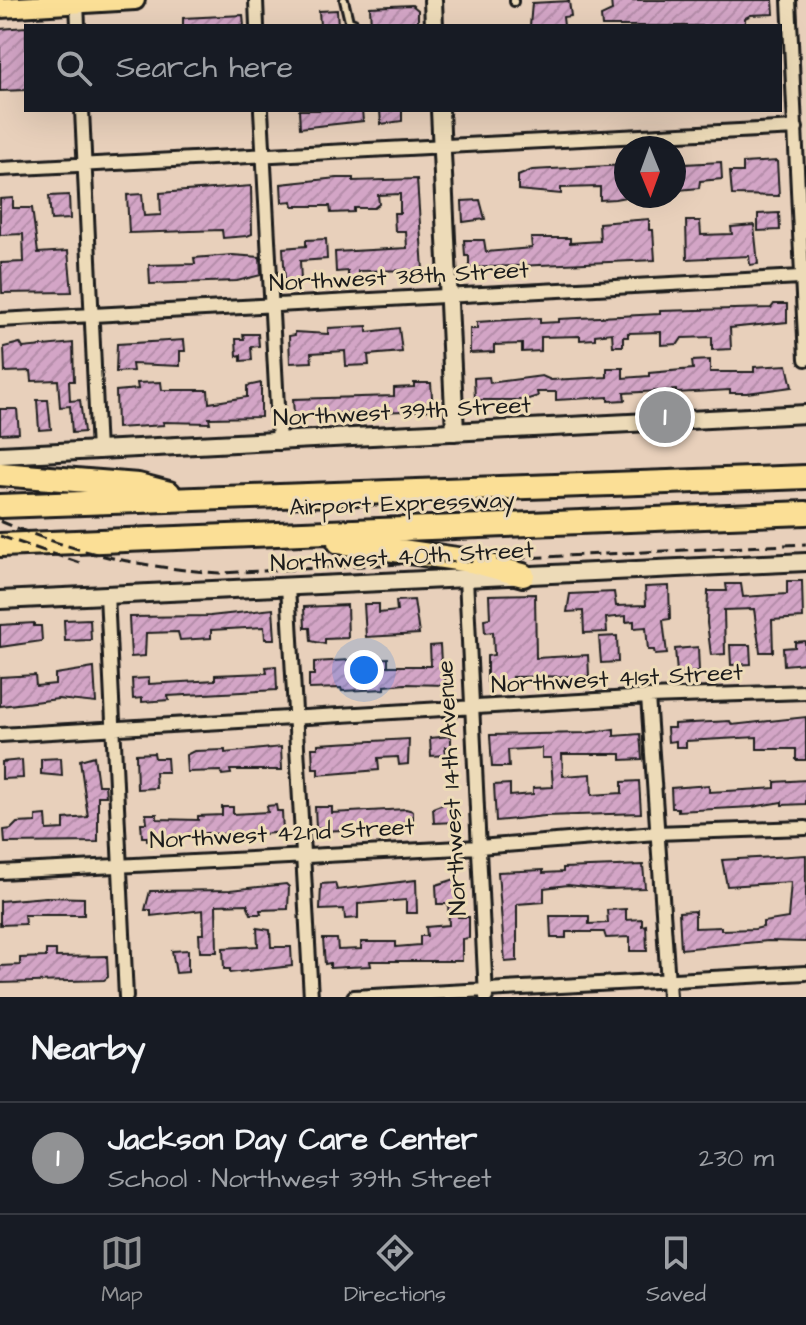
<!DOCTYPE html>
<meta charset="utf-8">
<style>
body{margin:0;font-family:"Architects Daughter",sans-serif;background:#242831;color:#f1f3f6}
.compass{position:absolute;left:614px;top:136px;width:72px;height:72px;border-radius:50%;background:#171b24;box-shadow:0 8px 32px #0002;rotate:179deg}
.you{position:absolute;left:364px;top:670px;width:28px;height:28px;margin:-20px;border:6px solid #fff;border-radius:50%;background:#1a73e8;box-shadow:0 0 0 12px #1a73e833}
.badge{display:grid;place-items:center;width:52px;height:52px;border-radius:50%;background:#919294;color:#fff;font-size:26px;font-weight:700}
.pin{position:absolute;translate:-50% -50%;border:4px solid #fff;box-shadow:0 2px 8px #0006}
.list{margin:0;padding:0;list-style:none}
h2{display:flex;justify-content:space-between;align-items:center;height:104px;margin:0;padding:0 32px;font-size:34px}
h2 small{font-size:26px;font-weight:400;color:#9ea1a6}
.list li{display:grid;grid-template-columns:52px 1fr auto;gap:24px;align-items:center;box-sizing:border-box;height:112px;padding:0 32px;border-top:2px solid #363941}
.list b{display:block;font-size:30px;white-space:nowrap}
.list p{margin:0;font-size:26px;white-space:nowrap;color:#9ea1a6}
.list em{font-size:26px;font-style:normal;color:#9ea1a6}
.icon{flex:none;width:44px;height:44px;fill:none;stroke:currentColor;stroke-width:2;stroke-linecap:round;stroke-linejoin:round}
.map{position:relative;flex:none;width:806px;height:997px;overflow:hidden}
.search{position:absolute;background:#171b24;box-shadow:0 8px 32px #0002;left:24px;right:24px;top:24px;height:88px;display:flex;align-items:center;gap:20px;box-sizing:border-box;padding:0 28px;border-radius:0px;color:#9ea1a6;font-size:30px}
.sheet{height:216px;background:#171b24}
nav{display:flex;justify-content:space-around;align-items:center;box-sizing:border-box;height:112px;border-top:2px solid #363941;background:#171b24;font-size:22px;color:#9ea1a6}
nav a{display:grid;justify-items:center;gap:4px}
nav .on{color:#919294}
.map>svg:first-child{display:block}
.building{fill:url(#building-hatch);stroke:#1c1c1c;stroke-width:2}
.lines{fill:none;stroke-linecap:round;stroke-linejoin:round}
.lane-casing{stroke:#1c1c1c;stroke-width:12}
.street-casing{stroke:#1c1c1c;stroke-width:18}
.secondary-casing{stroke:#1c1c1c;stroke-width:22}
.primary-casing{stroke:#1c1c1c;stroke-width:24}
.highway-casing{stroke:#1c1c1c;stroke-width:28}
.lane{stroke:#eddbb8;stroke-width:6}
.street{stroke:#eddbb8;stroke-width:12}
.secondary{stroke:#eddbb8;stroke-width:16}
.primary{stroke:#fbdf96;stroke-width:18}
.highway{stroke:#fbdf96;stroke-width:22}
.rail{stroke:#1c1c1c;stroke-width:3;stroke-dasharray:12 6;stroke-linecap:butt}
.labels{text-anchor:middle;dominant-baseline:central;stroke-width:6;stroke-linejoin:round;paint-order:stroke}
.street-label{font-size:24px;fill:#1c1c1c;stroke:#eddbb8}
</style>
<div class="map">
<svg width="806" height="997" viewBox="0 0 806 997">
<defs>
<pattern id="building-hatch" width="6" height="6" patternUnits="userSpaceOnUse" patternTransform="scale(2)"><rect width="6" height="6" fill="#d3a5c6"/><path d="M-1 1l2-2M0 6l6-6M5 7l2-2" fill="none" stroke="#b58daa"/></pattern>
</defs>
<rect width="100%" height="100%" fill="#e8d0bb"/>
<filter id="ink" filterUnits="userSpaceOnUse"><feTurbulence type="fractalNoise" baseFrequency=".0125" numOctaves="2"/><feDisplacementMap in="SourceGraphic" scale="16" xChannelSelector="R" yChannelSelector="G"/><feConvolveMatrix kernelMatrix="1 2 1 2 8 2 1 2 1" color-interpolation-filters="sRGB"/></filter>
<g filter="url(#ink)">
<path class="building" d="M611,0H773L774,14L751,15L745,18V26H602L601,16L612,11Z
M569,1L571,16L563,17L564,26H530L532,3Z
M412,5L418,10V26H371L370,7Z
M337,10L338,26H320L319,11Z
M243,15L244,26H183V18Z
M26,27V90L0,91V29Z
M299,110H362L363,121L300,128Z
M380,110H402V121L381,124Z
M777,161L779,196L732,195L730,172H743V163Z
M721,162L722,179L700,181L699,188L679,190L678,169H685V164Z
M626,165V197L615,199L600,200V187L561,188V194L518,190V176L532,170Z
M337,178H353V181L417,179L423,270L358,271V284H348V271L336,272L335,252L407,248L406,231H395L394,213H400V194L378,195L379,204L374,208H354V212L331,213L330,206H293L292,201L282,202L281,184Z
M251,186L252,234L247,236L223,238L222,230L129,233L127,195L142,194L144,216L161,215L160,193Z
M69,195L70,219L51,220L49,196Z
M13,198V208H32L38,253L68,251L72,292L2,293L1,263L24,262L23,234L0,235V199Z
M480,200L485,219L463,222L462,201Z
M779,213L780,230L758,231V214Z
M649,219V230H653L655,260L469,268V256H465L464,240H484L486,252L532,248L531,238H570V243L600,241L599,223Z
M686,221H700L701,235L732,234L731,227L754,225L758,264L750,265L749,256L687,259Z
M326,239L327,259L300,261L301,280L285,281L283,248L306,246V240Z
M232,255L260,257L261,275L237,281L150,284L149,265L195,264L194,258Z
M774,304H787V322L730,328L731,349L712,350V337L682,338L678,344L661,345V332L628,333V337H623V346H613L612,333L595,335V339L580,340V336L541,337V351L522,352V344L494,345V352L470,353V329H477V322L540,318V323L559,322V319L660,314V311L771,308Z
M367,326V332L399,328L402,352L368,355L369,365L346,366L345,351L311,353L312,362L290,363L289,336L295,335V332L328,334V328Z
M243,334H258L259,346L251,347L252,360L241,361V355L237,356L236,339H244Z
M184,340L185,351H180V366L132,364L133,371L116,372L117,344Z
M20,343L23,348L73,343L74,381H69L70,401L80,400L84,432L72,433L70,406L60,407L58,380L32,381L31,371L5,372L4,347Z
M710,360V372H754V367L787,365L792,387L747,393H730V390L676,393V390L624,393L625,400L608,401V397L556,400V392H537L538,396L525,400H475L474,378L489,377L490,383L542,376L551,380L607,377V368H623V378L649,376V373L693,369L692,361Z
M161,382L162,390H208L209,403L247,397V386L261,383V417L209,418L210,423L163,422L164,425L117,428L116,391L138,389L137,383Z
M414,383H431L433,410L294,415L293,399L394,396V388L414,387Z
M37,400H48L51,429L39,430Z
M0,409H17L19,433L0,434Z
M787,581H802L803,618L772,620L773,652H760L754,609L724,610L725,654L711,655L707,623L708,591H727L726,584H741L743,597L787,594Z
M669,586L670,619L663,620L667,654L655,655L654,650H648L646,627L634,628V621L626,622V616L606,618L607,632L584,633L583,611L567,612L570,594L614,592L616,606L646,605L645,587Z
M535,594L536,658L588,655L589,676L512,677V681L487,682V656L494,655L493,632L485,633L484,619L490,618L489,595Z
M414,600L419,634L366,637L364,604H379V613L397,611L396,601Z
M347,605L348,638L325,639V644L311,641L310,628H305L304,607Z
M273,609L275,639H265L264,627L211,630V638L180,640L178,632L146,633L145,656L131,657L129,617L210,616Z
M90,619L91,640L65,641L64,620Z
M34,623V626H41L42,641L0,647V625Z
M617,636L618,662L601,663L599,637Z
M805,641L806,663L784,665L783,648L795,647V642Z
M440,645L441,662L446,661L445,685L405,684L385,686V689L342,691L341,688L309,689V675H314V662L388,658V666H431L430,646Z
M730,645H750L751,664L731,665Z
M698,647L699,672L677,673L675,649Z
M276,666L277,690L168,696L169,700L142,702V698L133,699L132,679L149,678V684L215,680V675L267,673L266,667Z
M94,668L96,703L58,699L0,706V677L35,675L36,686L55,684V674Z
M806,717V760H796V749H757V737L686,741V747H676V741L668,742L667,728H674V724L730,721L732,725Z
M614,729V736L640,734L642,759L621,760V754H562L563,776L591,774L592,795L622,793V782L639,781L641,813L545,816L496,821L494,785L510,784V796L533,794V788L553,787L551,758H542V748L508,750L509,767H492L490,735L586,733Z
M451,736V747H445L446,755L431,756L430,738Z
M409,739L408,764L399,765L398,757L378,758L379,770L318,775V768H313L312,748H318V744Z
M281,747L282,770H230L231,774L222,775L221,771L187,772L186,755L194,751L225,750V753Z
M154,753L155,758H167L168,772H155L156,788L137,789L136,754Z
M94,756L98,785H105L106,796H98V842L5,843L4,830L11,829L17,823L36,822V816L46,815L47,830L64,829V819L88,817L80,760Z
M61,758L62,776L41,774V759Z
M22,760L23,778L2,779V762Z
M806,780V804L782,805V802L752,807L678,811V808H672L671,788L709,785V792L744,790L775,788V782Z
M448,802L449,813L455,812V822L434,823L433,808Z
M276,805L277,811H282L283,832L242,836L207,833L147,840V837H142L141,823H147L146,814H157V819L198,820V816L222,815V807H233V814L268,812L267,806Z
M315,807H332V813L406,809L413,811V821L404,823V827L323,831V827L316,828Z
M806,855V942L768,941L681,949L679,912L695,911V928L721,927V930L755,929L763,927V922L788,918L791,882L727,886L722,860Z
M643,865L645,888L607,889L568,885L544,888V902L517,904V961L505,962L498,872L543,870V873L563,872V868Z
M455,879L458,917H469V938L462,939V961H370L371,966L347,967L330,968V963L325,964L323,939H337L338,950L361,949V942H396V947L420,945V936H427L426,927L449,925L448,904H437L436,885Z
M416,880L417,913H406V900L358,904V918L345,919L344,909L320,910L321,884L335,883L337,890Z
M286,884L289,887L288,909L260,910L261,914H251L247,904L216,905L217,952H200L199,934H204L203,910L151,916V910H145L150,891L230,890Z
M46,897L84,898V915H24L25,924L0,925V901Z
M626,909V920L642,919V926L646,925L647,951H630V937L606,938L604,932H566V938H551L550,916H589V924L608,923L607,910Z
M257,928L270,930L271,947H291L292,966L230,973V969H224L223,948L258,946Z
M46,950H56V957L107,956L108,977L104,980L0,983V966L20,965V958L46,957Z
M188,950V972L176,973L172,951Z"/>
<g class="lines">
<defs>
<path id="lane" d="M344,0L349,21L354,23
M514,0V2"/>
<path id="street" d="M256,0L257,26
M789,0L806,359
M77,3L78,26
M82,110L98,452
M261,110L279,443
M0,169L796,128
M0,320L800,277
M466,578L486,997
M288,586L311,997
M107,594L126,997
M648,697L669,997
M0,735L648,697L806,692
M0,872L479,847L656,833L806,828
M354,997L806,973"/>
<path id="secondary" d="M433,0L434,26
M440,110L455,432
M0,455L806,414
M0,600L806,562"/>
<path id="primary" d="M0,8L135,0"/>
<path id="highway" d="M0,474L138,485L169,493
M0,506L806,477
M339,542L471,561L523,575
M0,545L806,513"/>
</defs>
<use href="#lane" class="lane-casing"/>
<use href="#street" class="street-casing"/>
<use href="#secondary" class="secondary-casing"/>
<use href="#primary" class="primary-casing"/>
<use href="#highway" class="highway-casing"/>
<use href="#lane" class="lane"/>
<use href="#street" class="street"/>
<use href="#secondary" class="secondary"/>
<use href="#primary" class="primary"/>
<use href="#highway" class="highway"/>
<path class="rail" d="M0,521C72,552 142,568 220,573L806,544
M0,536L83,564"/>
</g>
</g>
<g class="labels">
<g class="street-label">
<text transform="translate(399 277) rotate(-3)">Northwest 38th Street</text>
<text transform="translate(402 412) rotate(-3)">Northwest 39th Street</text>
<text transform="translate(402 504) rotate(-2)">Airport Expressway</text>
<text transform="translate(402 557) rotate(-3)">Northwest 40th Street</text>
<text transform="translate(617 679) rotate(-3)">Northwest 41st Street</text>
<text transform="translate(452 788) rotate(-93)">Northwest 14th Avenue</text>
<text transform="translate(282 834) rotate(-3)">Northwest 42nd Street</text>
</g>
</g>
</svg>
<svg class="compass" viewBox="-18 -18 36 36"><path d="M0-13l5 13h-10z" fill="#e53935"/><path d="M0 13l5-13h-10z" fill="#9ea1a6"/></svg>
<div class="you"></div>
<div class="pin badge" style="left:665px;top:417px">1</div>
<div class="search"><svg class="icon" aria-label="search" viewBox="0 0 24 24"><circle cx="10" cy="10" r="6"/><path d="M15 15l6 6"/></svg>Search here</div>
</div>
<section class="sheet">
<h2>Nearby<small></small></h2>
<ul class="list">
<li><span class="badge">1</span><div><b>Jackson Day Care Center</b><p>School · Northwest 39th Street</p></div><em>230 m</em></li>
</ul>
</section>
<nav>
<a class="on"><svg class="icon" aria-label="map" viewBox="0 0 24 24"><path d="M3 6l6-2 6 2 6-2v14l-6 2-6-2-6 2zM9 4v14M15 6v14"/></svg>Map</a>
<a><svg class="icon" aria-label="directions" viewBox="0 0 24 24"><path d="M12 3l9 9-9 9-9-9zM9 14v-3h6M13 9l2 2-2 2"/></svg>Directions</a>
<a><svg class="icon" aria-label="saved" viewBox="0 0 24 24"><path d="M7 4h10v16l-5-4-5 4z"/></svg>Saved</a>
</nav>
